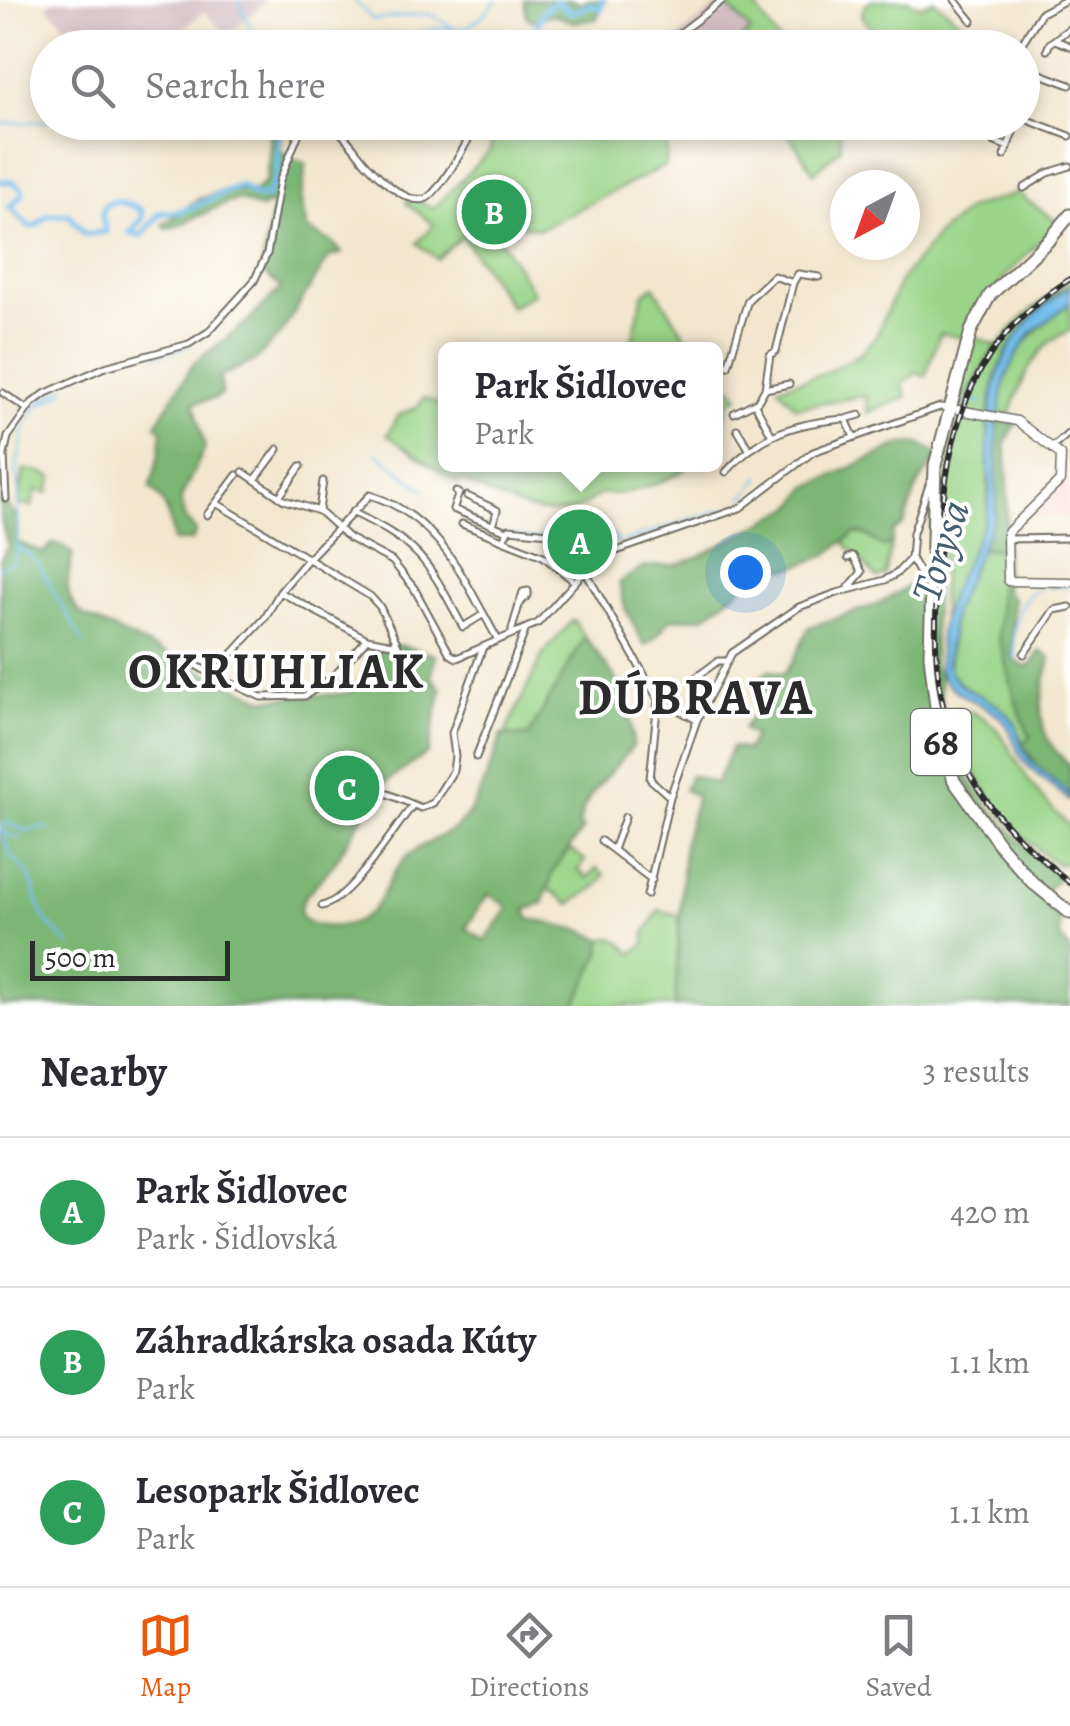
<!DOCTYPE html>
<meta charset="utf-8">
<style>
body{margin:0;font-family:Alegreya,serif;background:#f2f2f3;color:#2b2b33}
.compass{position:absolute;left:830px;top:170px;width:90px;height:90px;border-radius:50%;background:#fff;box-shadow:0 5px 15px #0003;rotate:221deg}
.scale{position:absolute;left:30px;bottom:25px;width:200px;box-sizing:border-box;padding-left:10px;border:5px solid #2b2b2b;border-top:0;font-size:28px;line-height:35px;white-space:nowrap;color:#2b2b2b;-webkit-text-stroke:8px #fff;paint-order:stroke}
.you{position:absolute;left:745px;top:572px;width:35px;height:35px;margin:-25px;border:8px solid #fff;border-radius:50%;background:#1a73e8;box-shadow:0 0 0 15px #1a73e833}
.badge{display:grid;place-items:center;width:65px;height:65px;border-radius:50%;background:#ea580c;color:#fff;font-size:32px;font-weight:700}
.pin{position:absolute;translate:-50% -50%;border:5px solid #fff;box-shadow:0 2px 10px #0006}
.popup{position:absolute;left:438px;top:342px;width:285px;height:130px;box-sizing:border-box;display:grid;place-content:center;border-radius:15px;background:#fff;filter:drop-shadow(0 2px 8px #0005);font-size:32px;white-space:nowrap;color:#7c7c81}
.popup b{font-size:38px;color:#2b2b33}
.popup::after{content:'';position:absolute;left:50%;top:100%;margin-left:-20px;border:20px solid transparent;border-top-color:#fff}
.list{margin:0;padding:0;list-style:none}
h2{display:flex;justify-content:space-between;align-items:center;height:130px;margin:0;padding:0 40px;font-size:42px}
h2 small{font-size:32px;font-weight:400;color:#7c7c81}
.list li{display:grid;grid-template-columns:65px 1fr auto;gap:30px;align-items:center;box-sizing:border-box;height:150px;padding:0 40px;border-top:2px solid #e1e1e2}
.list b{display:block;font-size:38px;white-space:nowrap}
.list p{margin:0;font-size:32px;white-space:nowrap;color:#7c7c81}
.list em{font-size:32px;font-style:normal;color:#7c7c81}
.icon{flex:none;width:55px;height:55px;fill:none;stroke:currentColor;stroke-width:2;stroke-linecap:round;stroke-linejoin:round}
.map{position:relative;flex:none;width:1070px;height:1006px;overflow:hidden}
.search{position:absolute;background:#fff;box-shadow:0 5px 15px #0003;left:30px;right:30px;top:30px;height:110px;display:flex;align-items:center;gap:25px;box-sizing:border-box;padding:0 35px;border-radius:55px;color:#7c7c81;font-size:38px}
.sheet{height:580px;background:#fff}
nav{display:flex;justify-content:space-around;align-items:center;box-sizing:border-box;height:140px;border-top:2px solid #e1e1e2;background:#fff;font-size:28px;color:#7c7c81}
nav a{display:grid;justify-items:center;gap:5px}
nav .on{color:#ea580c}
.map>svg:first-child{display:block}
.built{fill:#f7d0cb}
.industrial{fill:#d2bec2}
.green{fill:#9ad488;stroke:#62805a;stroke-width:2.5}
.forest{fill:#7bb674;stroke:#537050;stroke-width:2.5;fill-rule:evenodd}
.water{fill:#73beec;stroke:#4f748c;stroke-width:2.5}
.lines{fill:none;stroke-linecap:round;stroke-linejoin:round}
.stream{stroke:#73beec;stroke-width:2.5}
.river{stroke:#73beec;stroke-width:6}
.minor-casing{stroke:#716d64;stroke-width:9}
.tertiary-casing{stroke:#716d64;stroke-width:11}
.primary-casing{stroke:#716d64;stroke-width:15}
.minor{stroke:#fff;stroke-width:5}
.tertiary{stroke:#fff;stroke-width:8}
.primary{stroke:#fff;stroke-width:11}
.rail-casing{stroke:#2b2b2b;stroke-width:6}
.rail{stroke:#fff;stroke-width:2.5;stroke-dasharray:8;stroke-linecap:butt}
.labels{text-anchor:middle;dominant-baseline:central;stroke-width:8;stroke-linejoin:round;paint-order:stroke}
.shield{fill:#fff;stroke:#6b6b6b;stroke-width:2.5}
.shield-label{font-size:38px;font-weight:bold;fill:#2b2b2b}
.water-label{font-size:42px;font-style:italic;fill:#445e6f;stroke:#fff}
.district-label{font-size:50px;font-weight:bold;letter-spacing:2.5px;fill:#2b2b2b;stroke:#fff}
</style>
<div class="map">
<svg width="1070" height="1006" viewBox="0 0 1070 1006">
<rect width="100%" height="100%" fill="#fff"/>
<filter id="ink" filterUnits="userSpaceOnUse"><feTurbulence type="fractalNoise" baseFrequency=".01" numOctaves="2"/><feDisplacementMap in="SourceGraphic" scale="20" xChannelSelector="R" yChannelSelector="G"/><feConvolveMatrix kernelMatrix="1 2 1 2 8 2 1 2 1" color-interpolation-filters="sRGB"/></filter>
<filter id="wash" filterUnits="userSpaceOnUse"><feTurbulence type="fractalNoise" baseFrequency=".0048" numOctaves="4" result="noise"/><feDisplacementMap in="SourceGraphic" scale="40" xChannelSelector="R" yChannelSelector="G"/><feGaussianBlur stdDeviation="2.25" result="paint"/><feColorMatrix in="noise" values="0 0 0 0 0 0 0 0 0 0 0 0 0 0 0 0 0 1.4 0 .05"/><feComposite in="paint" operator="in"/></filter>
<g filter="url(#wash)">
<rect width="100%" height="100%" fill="#f2e7ce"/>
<path class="built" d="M1061,479H1070V517H1039L1034,504Z"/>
<path class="industrial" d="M52,0H267L227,36L204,11L164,47L99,48L75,21L67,26L47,6Z
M723,1L751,31L749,34L730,47L724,44L720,48H665Z"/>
<path class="green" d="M751,0L783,47H732L751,31L723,1Z
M871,0H908L920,6L934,0L987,43L985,48L865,47L874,32L862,16L864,7Z
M512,123H672L661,126L667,144L666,165L649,174L539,229L486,217L534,293L511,307L462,236L437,259L417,243L434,225L406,203L408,197L434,208L491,149L490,140Z
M781,123H834L840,131L841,148L814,173Z
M1020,189L1021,196L1059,223L1005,276L966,339L940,333L925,377L917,373L902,384L907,397L868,413L866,396L796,407L778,387L825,373L860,354L876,336L900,281L938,234L969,208L1012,195Z
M1070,281V286L1047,301L1023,327L1006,351L996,376L988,414V512L942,619C940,520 941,417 1005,337C1023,314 1048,298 1070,281Z
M654,286L691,345L697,349H630L643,294Z
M1070,303V331C1036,341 1020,384 1010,415L998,413C1005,359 1027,334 1070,303Z
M972,336L996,345L959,408L956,403Z
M715,369L739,396L728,402L723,425L715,435Z
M424,398L445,407V464L689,465C678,479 621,498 602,493C593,498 584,507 574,510C534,521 493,495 459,479L457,483L387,435L399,415L417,407Z
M24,470L38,471L53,477L48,493L36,490L32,507L18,504Z
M855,533L866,535L882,546L891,545L885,575L877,578L844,542Z
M980,549H1000L998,635L1016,702L1030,737L1022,743C1012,697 972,704 948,670L953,611Z
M573,620L585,637L528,736H504L543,654Z
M957,708C999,717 1003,739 1023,771C1035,792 1053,810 1070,827V860L1058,865C1005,827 962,774 957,708Z
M570,849L585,860L578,870L588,878L597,868L605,875L596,887L570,904L547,888L554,869Z
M659,910L679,915L675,1006H575L601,952L602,940C617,934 623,944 632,954L645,944V933Z"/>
<path class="forest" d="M524,0H571L582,4L586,0H605L597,19L573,22L553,14L532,21L527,17Z
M260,123H281L280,150L291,159L306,164L301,201L307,230L332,242L342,253L329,257L282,332L255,361L220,376L222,393L216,398L194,403L205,448L181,498L184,517L196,531L192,541H173C171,520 166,500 150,488L159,455L162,430L156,425L194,363L247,322L281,288L261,271L273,207L268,203L261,209C254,207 244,200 238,200C227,200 182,226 167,229L163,225L198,199L225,190L255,191L266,181L271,138Z
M997,419L1016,424L1005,443L1008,480L1005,565L1006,592L1013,599L1012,657L1025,667L1030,666L1040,651L1051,658C1040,700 1030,733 1070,765V795L1039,769L1022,743L1030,737L1016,702L998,635L1000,549H980L995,515Z
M902,444H919L943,455L935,556L933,667L940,674C934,759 1000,827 1060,877L1043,893L1060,916L1059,936L1070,950V1006H675L684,842L697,796L684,790L690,775L716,783L732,747L747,750L754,736L743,729C748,718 766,704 765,694C764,689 760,684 759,679L769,670L783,674C795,663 801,642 809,627L876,605L923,578L927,584L935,459L918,485L903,525L893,532L891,545L882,547L867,535L855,533L825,556L789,569L766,568L704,617L671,619L653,640L644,645L625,608L619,582L645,567L676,565L698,557L794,506L808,487Z
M0,497L18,518L17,542L43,553L52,544L61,545L73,554C67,581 61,597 84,616L263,699L350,693L384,647L398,645L436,655L431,677L442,689L428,753L382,785L333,865L304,898L300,909L302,918C320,932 358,928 373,909C385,894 391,871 406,857C426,839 453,837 468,814C484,790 492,761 502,735L528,736L585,637C617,681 630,688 633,746C614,772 582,793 579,826L583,829L554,869L543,903L526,910L529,919L585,931L602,940L601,952L575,1006H0V560L8,547L0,515ZM488,894L509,907L485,941L466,928Z"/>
<path class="water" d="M1070,286V303L1031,333L1015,357L1005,380L997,421L995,515L953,611L947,664C954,691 981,692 999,707C1026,729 1012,728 1025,752C1035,770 1056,780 1070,795V801C1055,786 1034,776 1022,758C1010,739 1015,727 993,712C974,699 945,693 939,668C940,653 938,636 942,622C950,585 974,551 986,516C992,499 988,473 988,455C988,377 1004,331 1070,286Z"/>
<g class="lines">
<path class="stream" d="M238,0L260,48
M354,0L373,20L429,14L455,29
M562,0L563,5
M301,48L325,35L411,34L438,28L465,29L486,13L496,0
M0,124L48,121
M258,279L267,259
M212,332L236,304
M157,355L188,347
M62,389L66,387
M40,402L59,390
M966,403L983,401
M41,404L63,393
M377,453L425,491
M752,488L760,477
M743,498L750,491
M467,517L474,521
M509,535L533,539L560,537
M562,537C585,526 601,522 619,543
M623,542L724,509
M19,547L37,562L83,642
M0,568L12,562L17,553L19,493L16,470L24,431L38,404
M1048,587L1070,586
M1035,591L1040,588
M1016,661C1011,639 1014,606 1033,592
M0,826L12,859C36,871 31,893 43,915C48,925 62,937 70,946
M0,826L8,823L26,831L42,827L50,830
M3,831L19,839"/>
<path class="river" d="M537,48C535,30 538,9 556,2L571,12L591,5L601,9L602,0
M0,181L13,182L22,189V195L10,207L30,227L36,226L48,215L69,214L84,234L106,232C105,226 102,220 102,214C104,193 132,204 142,211V219L130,233L141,236L160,213C195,214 209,195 241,186L256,197H266C280,176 280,145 276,122"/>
</g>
</g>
<g filter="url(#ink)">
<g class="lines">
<defs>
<path id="minor" d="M955,0L972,21
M1055,40L1070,46
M660,48L723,0
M1019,48L1041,13L1066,0
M1047,50L1050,43L1070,28
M1022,67L1070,85
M1022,118L1070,136
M329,122C344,133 354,149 366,163C377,175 406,205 425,199C439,194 470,137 478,122
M993,141L1008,147
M1004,156L1017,122
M1024,188L1048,173L1070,166
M728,366L748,300L774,276L793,283L798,274L819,277
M765,389L789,384
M3,393L27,409
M756,406L771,434
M734,413L758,401L765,389L770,355L776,351L793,283
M846,419L860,415
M737,429L749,449
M1053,447L1070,432
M243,472L284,500L319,511L349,538L392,561L414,588L450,654L457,658L538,623L585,571L608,554L740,508L813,452L940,407L948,408
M726,472C760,434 797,422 846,419L854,437
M255,480L278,449
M456,492L459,493L453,509L507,531
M467,496L497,510L493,526
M279,497L301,466
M6,499L4,455L8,437L32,403L46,393L105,367L189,344L208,332L254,281L267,254L280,180L299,133L308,122
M216,503L370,596L380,607L398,645L367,639
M319,511L323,481
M352,512C422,546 427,560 463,627L484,614
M207,515L237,475
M462,524L543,556L575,582
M1007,539L1070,538
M503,540L509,529L559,534L592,521
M848,558L853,556L862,572L849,587
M911,558L927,586
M585,571L658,699L650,779L670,797
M512,634V629L523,592L528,591V595L519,604
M1024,654L1054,610L1070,607
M192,663L213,675L265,618L280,592L308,559L370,495C440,517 464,580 498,640
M213,675L261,697L305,696L334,676L367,639L280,592
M695,678L718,661H727
M658,699L697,720
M476,757L525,631
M381,791L421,808L433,803L453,771L455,756L452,733L483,647
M601,841L652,880
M613,850L625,817
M647,895L670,797L697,720L732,653L799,607L837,593L885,580L896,574L911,558L913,533L930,482
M322,906C350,900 394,829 413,805"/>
<path id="tertiary" d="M959,410L1017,421L1061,455L1060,481L1007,533L1008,581L1070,582"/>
<path id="primary" d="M1070,215L1050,239L990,295L971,331L935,465L930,656L939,731L954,781L1002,848L1033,883L1070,913"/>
</defs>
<use href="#minor" class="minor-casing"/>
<use href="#tertiary" class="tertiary-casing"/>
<use href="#primary" class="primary-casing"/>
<use href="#minor" class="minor"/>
<use href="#tertiary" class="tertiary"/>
<use href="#primary" class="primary"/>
<defs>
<path id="rail" d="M1070,279C956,354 945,446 938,571C934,636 932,697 961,758C986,812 1026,846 1070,883"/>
</defs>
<use href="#rail" class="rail-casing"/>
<use href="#rail" class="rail"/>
</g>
</g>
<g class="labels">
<rect class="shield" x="911" y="709" width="60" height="66" rx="8"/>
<g class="shield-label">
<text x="941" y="742">68</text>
</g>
<g class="water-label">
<text transform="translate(940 551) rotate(-72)">Torysa</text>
</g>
<g class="district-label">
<text x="277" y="671">OKRUHLIAK</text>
<text x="696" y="697">DÚBRAVA</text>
</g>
</g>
</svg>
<svg class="compass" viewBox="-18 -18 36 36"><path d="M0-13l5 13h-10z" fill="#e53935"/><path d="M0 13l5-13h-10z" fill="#7c7c81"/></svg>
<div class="scale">500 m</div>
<div class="you"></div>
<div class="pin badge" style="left:580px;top:542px;background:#2e9e5b">A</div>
<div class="popup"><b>Park Šidlovec</b>Park</div>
<div class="pin badge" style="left:494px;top:212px;background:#2e9e5b">B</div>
<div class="pin badge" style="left:347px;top:788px;background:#2e9e5b">C</div>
<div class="search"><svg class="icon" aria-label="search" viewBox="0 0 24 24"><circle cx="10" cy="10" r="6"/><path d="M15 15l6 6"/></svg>Search here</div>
</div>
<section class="sheet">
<h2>Nearby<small>3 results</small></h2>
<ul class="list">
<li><span class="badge" style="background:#2e9e5b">A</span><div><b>Park Šidlovec</b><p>Park · Šidlovská</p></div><em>420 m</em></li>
<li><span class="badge" style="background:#2e9e5b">B</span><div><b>Záhradkárska osada Kúty</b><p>Park</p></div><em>1.1 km</em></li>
<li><span class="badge" style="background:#2e9e5b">C</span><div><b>Lesopark Šidlovec</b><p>Park</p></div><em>1.1 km</em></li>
</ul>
</section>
<nav>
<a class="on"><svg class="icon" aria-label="map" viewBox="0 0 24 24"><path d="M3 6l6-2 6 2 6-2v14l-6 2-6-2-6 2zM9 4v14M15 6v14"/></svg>Map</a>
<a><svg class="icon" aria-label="directions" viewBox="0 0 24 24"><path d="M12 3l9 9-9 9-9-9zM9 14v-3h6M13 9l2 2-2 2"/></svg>Directions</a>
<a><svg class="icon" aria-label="saved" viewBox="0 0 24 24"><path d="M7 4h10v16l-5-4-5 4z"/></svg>Saved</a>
</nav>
